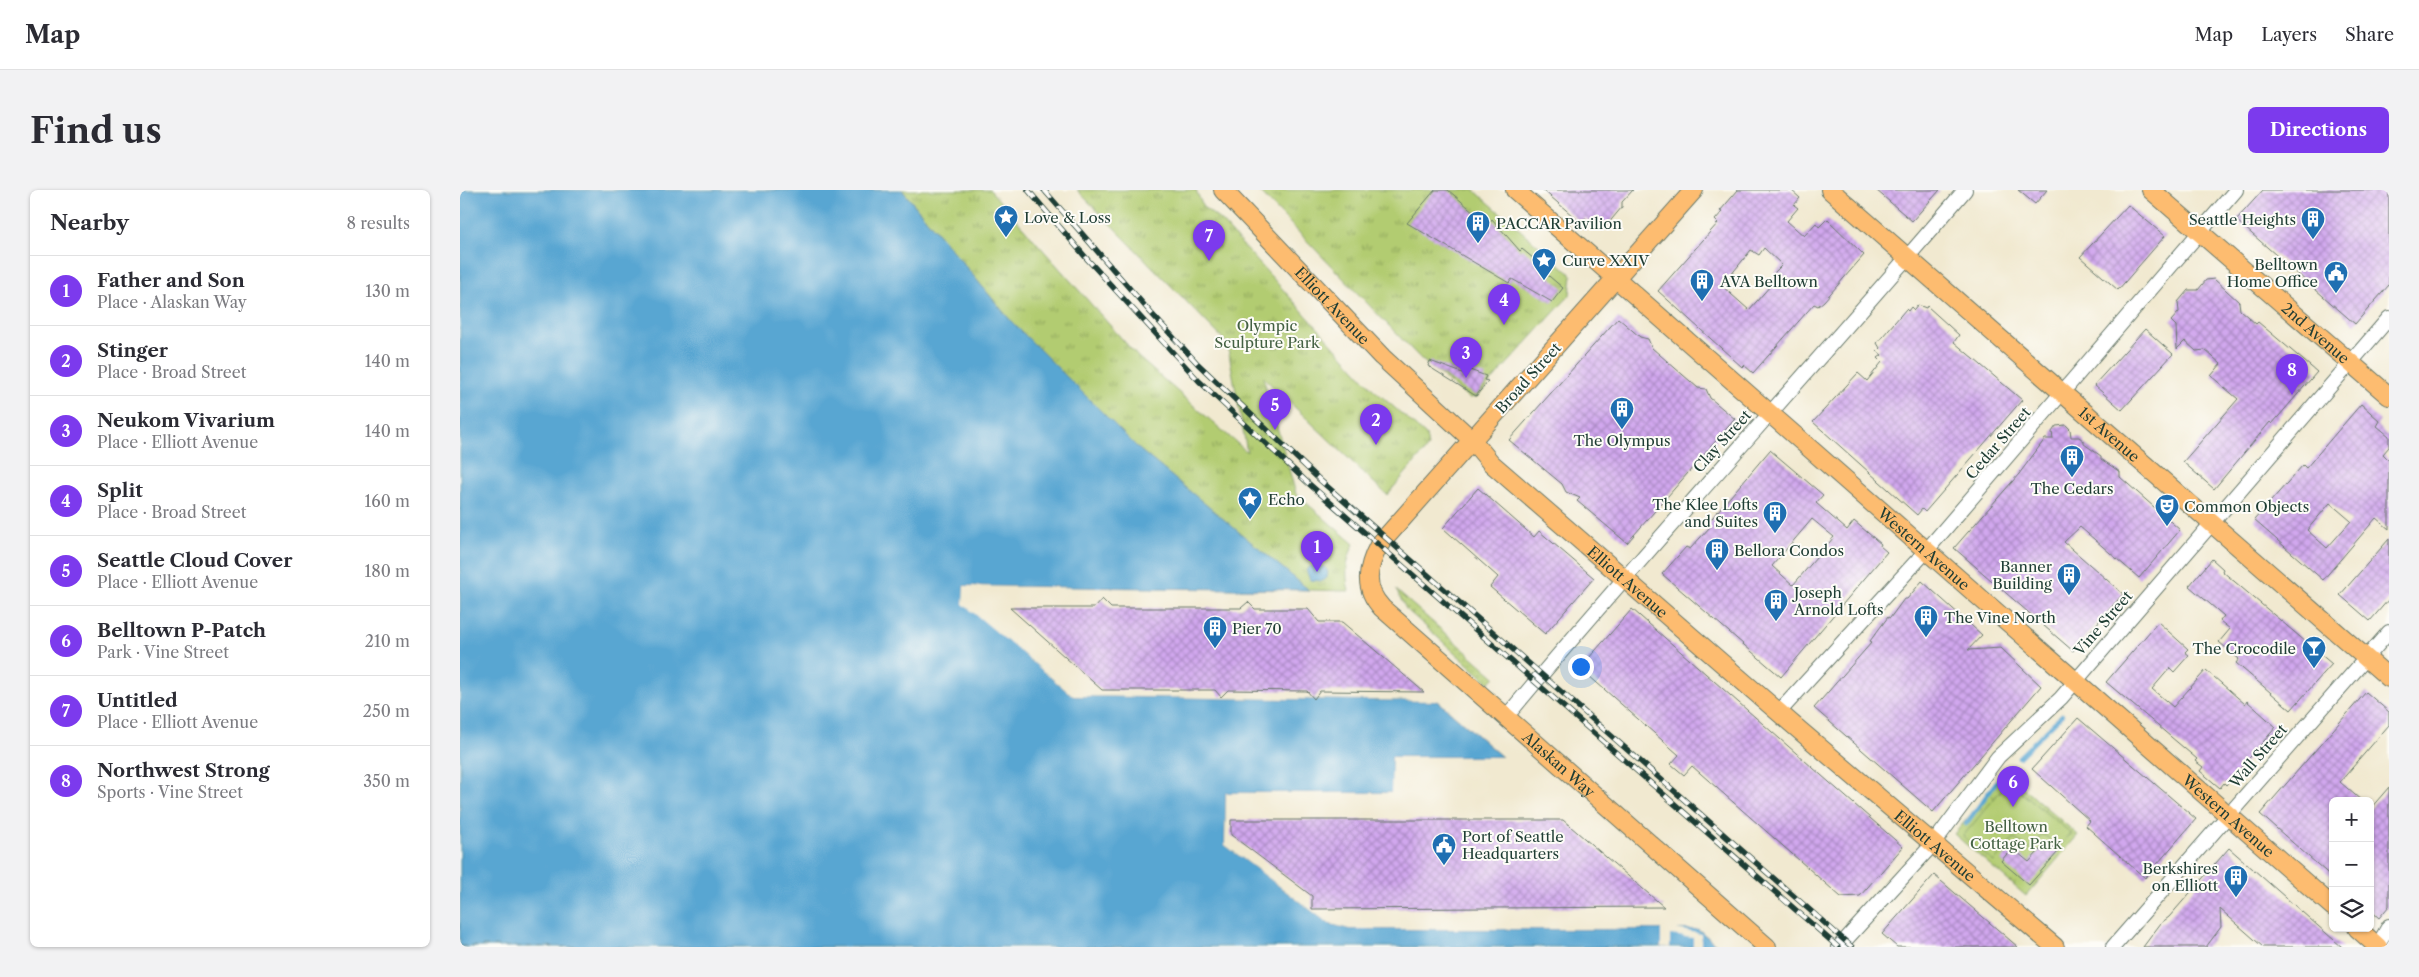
<!DOCTYPE html>
<meta charset="utf-8">
<style>
body{margin:0;font-family:"Libre Caslon Text",serif;background:#f2f2f3;color:#2b2b33}
.controls{position:absolute;right:15px;bottom:15px;display:grid;overflow:hidden;border-radius:8px;box-shadow:0 1px 4px #0004}
.controls button{width:45px;height:45px;display:grid;place-items:center;padding:0;border:0;border-bottom:1px solid #e1e1e2;background:#fff;color:#2b2b33;font:25px sans-serif}
.you{position:absolute;left:1120px;top:476px;width:18px;height:18px;margin:-12px;border:4px solid #fff;border-radius:50%;background:#1a73e8;box-shadow:0 0 0 8px #1a73e833}
.badge{display:grid;place-items:center;width:32px;height:32px;border-radius:50%;background:#7c3aed;color:#fff;font-size:16px;font-weight:700}
.pin{position:absolute;translate:-50% -41px;filter:drop-shadow(0 1px 2px #0008)}
.pin::after{content:'';position:absolute;top:26px;width:18px;height:15px;background:inherit;clip-path:polygon(0 0,100% 0,50% 100%)}
.list{margin:0;padding:0;list-style:none}
h2{display:flex;justify-content:space-between;align-items:center;height:65px;margin:0;padding:0 20px;font-size:21px}
h2 small{font-size:16px;font-weight:400;color:#7c7c81}
.list li{display:grid;grid-template-columns:32px 1fr auto;gap:15px;align-items:center;box-sizing:border-box;height:70px;padding:0 20px;border-top:1px solid #e1e1e2}
.list b{display:block;font-size:19px;white-space:nowrap}
.list p{margin:0;font-size:16px;white-space:nowrap;color:#7c7c81}
.list em{font-size:16px;font-style:normal;color:#7c7c81}
.icon{flex:none;width:28px;height:28px;fill:none;stroke:currentColor;stroke-width:2;stroke-linecap:round;stroke-linejoin:round}
.map{position:relative;flex:none;width:1929px;height:757px;overflow:hidden;border-radius:8px}
header{display:flex;align-items:center;gap:30px;box-sizing:border-box;height:70px;padding:0 25px;background:#fff;border-bottom:1px solid #e1e1e2}
header strong{font-size:24px}
nav{display:flex;gap:28px;margin-inline-start:auto;font-size:18px}
.intro{display:flex;align-items:center;justify-content:space-between;box-sizing:border-box;height:120px;padding:0 30px}
h1{margin:0;font-size:35px}
.button{padding:12px 22px;border-radius:8px;background:#7c3aed;color:#fff;font-size:18px;font-weight:700}
main{display:flex;gap:30px;padding:0 30px}
aside{flex:1;background:#fff;border-radius:8px;box-shadow:0 1px 4px #0004}
.map>svg:first-child{display:block}
.grass{fill:url(#grass-dots);stroke:#688452}
.park{fill:url(#park-tufts);stroke:#688452}
.garden{fill:#b2cc71;stroke:#688452}
.water{fill:#59a6d2;stroke:#3c7283}
.pier{fill:#f1e9d0}
.lines{fill:none;stroke-linecap:round;stroke-linejoin:round}
.stream{stroke:#59a6d2;stroke-width:4.5}
.ferry{stroke:#33626b;stroke-width:1;stroke-dasharray:6 5;stroke-linecap:butt}
.building{fill:url(#building-cross-hatch);fill-rule:evenodd}
.minor-casing{stroke:#68796b;stroke-width:16}
.major-casing{stroke:#68796b;stroke-width:20}
.minor{stroke:#fff;stroke-width:14}
.major{stroke:#fdbc6f;stroke-width:18}
.rail-casing{stroke:#1f3d34;stroke-width:5.5}
.rail{stroke:#fdfcf7;stroke-width:4;stroke-dasharray:11;stroke-linecap:butt}
.labels{text-anchor:middle;dominant-baseline:central;stroke-width:4;stroke-linejoin:round;paint-order:stroke}
.poi-label{font-size:15px;fill:#1f3d34;stroke:#fdfcf7;text-anchor:start}
.street-label{font-size:15px;fill:#1f3d34;stroke:#fdfcf7}
.park-label{font-size:15px;fill:#446143;stroke:#fdfcf7}
</style>
<header>
<strong>Map</strong>
<nav><a>Map</a><a>Layers</a><a>Share</a></nav>
</header>
<div class="intro"><h1>Find us</h1><a class="button">Directions</a></div>
<main>
<aside>
<h2>Nearby<small>8 results</small></h2>
<ul class="list">
<li><span class="badge">1</span><div><b>Father and Son</b><p>Place · Alaskan Way</p></div><em>130 m</em></li>
<li><span class="badge">2</span><div><b>Stinger</b><p>Place · Broad Street</p></div><em>140 m</em></li>
<li><span class="badge">3</span><div><b>Neukom Vivarium</b><p>Place · Elliott Avenue</p></div><em>140 m</em></li>
<li><span class="badge">4</span><div><b>Split</b><p>Place · Broad Street</p></div><em>160 m</em></li>
<li><span class="badge">5</span><div><b>Seattle Cloud Cover</b><p>Place · Elliott Avenue</p></div><em>180 m</em></li>
<li><span class="badge">6</span><div><b>Belltown P-Patch</b><p>Park · Vine Street</p></div><em>210 m</em></li>
<li><span class="badge">7</span><div><b>Untitled</b><p>Place · Elliott Avenue</p></div><em>250 m</em></li>
<li><span class="badge">8</span><div><b>Northwest Strong</b><p>Sports · Vine Street</p></div><em>350 m</em></li>
</ul>
</aside>
<div class="map">
<svg width="1929" height="757" viewBox="0 0 1929 757">
<defs>
<pattern id="grass-dots" width="8" height="8" patternUnits="userSpaceOnUse" patternTransform="scale(1.25)"><rect width="8" height="8" fill="#b2cc71"/><path d="M2 2h.1M6 6h.1" fill="none" stroke="#90a75e" stroke-width="1.8" stroke-linecap="round"/></pattern>
<pattern id="park-tufts" width="24" height="20" patternUnits="userSpaceOnUse" patternTransform="scale(1.25)"><rect width="24" height="20" fill="#b2cc71"/><path d="M3 7l-1-3M5 7V3M7 7l1-3M15 17l-1-3M17 17v-4M19 17l1-3" fill="none" stroke="#90a75e"/></pattern>
<pattern id="building-cross-hatch" width="8" height="8" patternUnits="userSpaceOnUse" patternTransform="scale(1.25)"><rect width="8" height="8" fill="#d1a7ee"/><path d="M0 0l8 8M0 8l8-8" fill="none" stroke="#a989c2"/></pattern>
</defs>
<rect width="100%" height="100%" fill="#fdfcf7"/>
<filter id="ink" filterUnits="userSpaceOnUse"><feTurbulence type="fractalNoise" baseFrequency=".02" numOctaves="2"/><feDisplacementMap in="SourceGraphic" scale="10" xChannelSelector="R" yChannelSelector="G"/><feConvolveMatrix kernelMatrix="1 2 1 2 8 2 1 2 1" color-interpolation-filters="sRGB"/></filter>
<filter id="wash" filterUnits="userSpaceOnUse"><feTurbulence type="fractalNoise" baseFrequency=".0096" numOctaves="4" result="noise"/><feDisplacementMap in="SourceGraphic" scale="20" xChannelSelector="R" yChannelSelector="G"/><feGaussianBlur stdDeviation="1.12" result="paint"/><feColorMatrix in="noise" values="0 0 0 0 0 0 0 0 0 0 0 0 0 0 0 0 0 1.4 0 .05"/><feComposite in="paint" operator="in"/></filter>
<g filter="url(#wash)">
<rect width="100%" height="100%" fill="#f1e9d0"/>
<path class="grass" d="M936,400L1035,487L1029,493L946,419Z"/>
<path class="park" d="M442,0H530L678,167L787,262L767,153L617,0H736L743,17L760,30L913,199L966,245L968,257L927,305L803,187L836,304L894,354C886,369 885,385 889,401L849,400L680,260L551,131Z
M798,0H1014L1112,85L1110,105L1017,207L1009,208L961,169Z
M1546,583L1618,645L1566,706L1494,644Z"/>
<path class="garden" d="M1548,592L1611,643L1599,657L1583,644L1569,660L1554,648L1534,672L1503,646Z"/>
<path class="water" d="M0,0H442L551,131L680,260L849,400L504,396V414L613,506L978,511L1042,567H932V603H766L765,655L868,733L889,739H1238L1259,757H0Z
M851,376L865,377L868,382L867,388L862,391L850,390L846,380Z"/>
<path class="pier" d="M504,396L851,401L506,398V413L614,504L975,508L978,511L613,506L503,414Z
M932,567H1042L1044,569L934,570V603L932,606L769,605L768,654L869,731L889,736H1235L1238,739H1217L1241,744V756L1233,757V748L1210,745V757H1201V739H889L868,733L765,655L766,603H931Z"/>
<g class="lines">
<path class="stream" d="M1559,567L1602,525
M1506,634L1537,591"/>
<path class="ferry" d="M0,756L164,757"/>
</g>
<g id="blocks">
<path class="building" d="M975,0H988L1028,34L1032,29L1060,61L1062,59L1085,78L1083,81L1103,98L1092,112L1052,89L1049,93L947,33Z
M1083,0H1173L1162,12V17L1142,41L1125,28L1121,33Z
M1278,0H1331L1340,8L1334,15L1338,18L1327,31L1344,46L1356,33L1359,37L1367,29L1404,65L1364,111L1358,116L1354,114L1293,183L1284,175L1282,177L1198,101L1258,33L1255,30L1262,22L1260,21ZM1304,58L1322,75L1314,83L1318,87L1289,120L1262,96L1291,60L1299,65Z
M1416,0H1480L1452,31Z
M1558,0H1587L1575,14Z
M1803,0H1929V95L1895,134L1776,30Z
M1668,15L1705,46L1658,100L1620,67Z
M1754,89L1779,112L1780,120L1796,134L1798,132L1857,182L1812,234L1810,232L1754,299L1723,272L1778,209L1751,186L1761,174L1745,160L1736,161L1725,151L1717,159L1716,136L1711,131L1719,122L1718,112L1728,100H1738L1746,90Z
M1458,115L1466,118L1467,116L1499,145L1494,152L1562,210L1465,322L1462,319L1457,325L1353,232L1398,183L1407,191L1422,172L1418,168L1422,165L1417,161L1420,158L1417,153L1446,119L1448,121L1451,117L1454,120Z
M1158,128L1180,147L1188,149L1192,158L1238,198L1246,199L1250,208L1275,229L1167,353L1117,311L1120,308L1106,302L1102,294L1049,250Z
M1685,139L1713,164L1662,220L1634,195Z
M970,171L1005,184L1007,179L1026,186L1024,190L1028,191L1016,206L968,176Z
M1901,214L1920,231L1917,236L1929,246V257L1923,264L1929,270V339L1916,328L1863,390L1794,330L1843,275L1846,278ZM1870,313L1891,331L1867,358L1847,340Z
M1606,235L1610,239L1611,247H1619L1624,251V254L1641,266V269L1660,282V287L1720,340L1679,388L1620,337L1604,352L1663,404L1613,461L1494,358L1559,284L1585,249H1593L1592,242L1596,236Z
M1310,260L1363,305L1356,313L1387,340L1394,331L1421,354L1420,356L1427,362L1321,487L1202,384L1226,357L1230,359L1250,337L1247,334ZM1352,329L1374,347L1333,395L1312,376Z
M1018,298L1074,347L1079,341L1134,388L1085,444L1030,397L1038,387L983,338Z
M1929,349V409L1910,431L1880,405Z
M1752,369L1763,379L1762,381L1872,474L1831,520L1776,473L1779,469L1759,452L1770,439L1760,431L1764,426L1729,396Z
M1462,391L1522,445L1508,460L1541,458L1581,496L1473,622L1354,518L1412,452L1410,451L1428,427L1430,428L1444,409H1447Z
M642,409L651,418H781L788,412L795,419H848L859,432H882L964,502L860,501L854,509L847,501L768,500L761,507L755,500H642L550,418H634Z
M1172,419L1443,657L1400,706L1381,707L1232,576L1224,585L1211,574L1219,565L1120,478Z
M1698,432L1728,459L1725,462L1729,465L1714,482L1710,478L1692,499L1713,517L1746,480L1785,514L1787,511L1816,537L1766,595L1764,593L1760,598L1740,581L1743,577L1735,571L1737,569L1646,492Z
M1906,502L1929,522V535L1880,592L1902,611H1873V688L1800,624Z
M1618,528L1736,629L1685,688L1626,636L1630,631L1572,579Z
M1929,597V716L1919,728L1910,720V619Z
M771,630H1103L1204,717L852,719V706L771,645Z
M1587,652L1598,662L1569,695L1541,671L1552,658L1569,672Z
M1769,658L1882,757H1803L1760,719L1761,737L1746,757H1683L1701,733L1709,727Z
M1474,685L1558,757H1437L1422,744Z"/>
</g>
</g>
<g filter="url(#ink)">
<use href="#blocks" fill-opacity="0" stroke="#68796b" stroke-width="1"/>
<g class="lines">
<defs>
<path id="minor" d="M1319,522L1466,361L1776,0
M1046,527C1195,348 1354,178 1505,0
M1379,757L1473,654L1538,567L1601,508L1929,128
M1653,757L1929,442
M1917,757L1929,736"/>
<g id="major">
<path id="s1" d="M763,0L922,167L1012,250L1031,273L1331,533L1595,757"/>
<path id="s2" d="M1055,0L1873,717"/>
<path id="s3" d="M1234,0L919,355C907,378 903,398 922,418L1307,757"/>
<path id="s4" d="M1370,0L1929,488"/>
<path id="s5" d="M1691,0L1929,206"/>
<path d="M1897,738L1918,757"/>
</g>
</defs>
<use href="#minor" class="minor-casing"/>
<use href="#major" class="major-casing"/>
<use href="#minor" class="minor"/>
<use href="#major" class="major"/>
<defs>
<path id="rail" d="M568,0L628,70L739,191L848,293L1378,757
M584,0L691,123L738,174L861,291L1392,757"/>
</defs>
<use href="#rail" class="rail-casing"/>
<use href="#rail" class="rail"/>
</g>
</g>
<defs>
<symbol id="sight-pin" viewBox="-11 -11 22 30"><path d="M0 17L-7.5 6A9.5 9.5 0 1 1 7.5 6Z" fill="#1f6fb2" stroke="#fdfcf7"/><path d="M0-6L1.8-2.2L6-1.7L2.9 1.2L3.7 5.4L0 3.3L-3.7 5.4L-2.9 1.2L-6-1.7L-1.8-2.2Z" fill="#fff"/></symbol>
<symbol id="building-pin" viewBox="-11 -11 22 30"><path d="M0 17L-7.5 6A9.5 9.5 0 1 1 7.5 6Z" fill="#1f6fb2" stroke="#fdfcf7"/><path d="M-4-6H4V6H1V3H-1V6H-4ZM-2.5-4.3h1.7v1.8h-1.7ZM.8-4.3h1.7v1.8H.8ZM-2.5-1h1.7V.8h-1.7ZM.8-1h1.7V.8H.8Z" fill="#fff"/></symbol>
<symbol id="civic-pin" viewBox="-11 -11 22 30"><path d="M0 17L-7.5 6A9.5 9.5 0 1 1 7.5 6Z" fill="#1f6fb2" stroke="#fdfcf7"/><path d="M-.6-6.5H3V-4.5H.6V-3L4-1V1h2V6H-6V1h2V-1L-.6-3ZM-1.2 2.5V6h2.4V2.5Z" fill="#fff"/></symbol>
<symbol id="theatre-pin" viewBox="-11 -11 22 30"><path d="M0 17L-7.5 6A9.5 9.5 0 1 1 7.5 6Z" fill="#1f6fb2" stroke="#fdfcf7"/><path d="M-5-5.5Q0-4 5-5.5V0Q5 5 0 6Q-5 5-5 0ZM-3.3-2.5H-1v1.5H-3.3ZM1-2.5H3.3v1.5H1ZM-2.8 1Q0 5.5 2.8 1Z" fill="#fff"/></symbol>
<symbol id="bar-pin" viewBox="-11 -11 22 30"><path d="M0 17L-7.5 6A9.5 9.5 0 1 1 7.5 6Z" fill="#1f6fb2" stroke="#fdfcf7"/><path d="M-6-5H6L.8 .8V4.5H3.5V6h-7V4.5H-.8V.8Z" fill="#fff"/></symbol>
</defs>
<g fill-rule="evenodd">
<use href="#sight-pin" x="532" y="13" width="28" height="38"/>
<use href="#building-pin" x="1839" y="15" width="28" height="38"/>
<use href="#building-pin" x="1004" y="19" width="28" height="38"/>
<use href="#sight-pin" x="1070" y="56" width="28" height="38"/>
<use href="#civic-pin" x="1862" y="69" width="28" height="38"/>
<use href="#building-pin" x="1228" y="77" width="28" height="38"/>
<use href="#building-pin" x="1148" y="205" width="28" height="38"/>
<use href="#building-pin" x="1598" y="253" width="28" height="38"/>
<use href="#sight-pin" x="776" y="295" width="28" height="38"/>
<use href="#theatre-pin" x="1693" y="302" width="28" height="38"/>
<use href="#building-pin" x="1301" y="309" width="28" height="38"/>
<use href="#building-pin" x="1243" y="346" width="28" height="38"/>
<use href="#building-pin" x="1595" y="371" width="28" height="38"/>
<use href="#building-pin" x="1302" y="397" width="28" height="38"/>
<use href="#building-pin" x="1452" y="413" width="28" height="38"/>
<use href="#building-pin" x="741" y="424" width="28" height="38"/>
<use href="#bar-pin" x="1840" y="444" width="28" height="38"/>
<use href="#civic-pin" x="970" y="641" width="28" height="38"/>
<use href="#building-pin" x="1762" y="673" width="28" height="38"/>
</g>
<g class="labels">
<g class="poi-label">
<text x="564" y="27">Love &amp; Loss</text>
<text x="1836" y="29" text-anchor="end">Seattle Heights</text>
<text x="1036" y="33">PACCAR Pavilion</text>
<text x="1102" y="70">Curve XXIV</text>
<text x="1858" y="74" text-anchor="end">Belltown<tspan x="1858" dy="17">Home Office</tspan></text>
<text x="1260" y="91">AVA Belltown</text>
<text x="1162" y="250" text-anchor="middle">The Olympus</text>
<text x="1612" y="298" text-anchor="middle">The Cedars</text>
<text x="808" y="309">Echo</text>
<text x="1298" y="314" text-anchor="end">The Klee Lofts<tspan x="1298" dy="17">and Suites</tspan></text>
<text x="1724" y="316">Common Objects</text>
<text x="1274" y="360">Bellora Condos</text>
<text x="1592" y="376" text-anchor="end">Banner<tspan x="1592" dy="17">Building</tspan></text>
<text x="1334" y="402">Joseph<tspan x="1334" dy="17">Arnold Lofts</tspan></text>
<text x="1484" y="427">The Vine North</text>
<text x="772" y="438">Pier 70</text>
<text x="1836" y="458" text-anchor="end">The Crocodile</text>
<text x="1002" y="646">Port of Seattle<tspan x="1002" dy="17">Headquarters</tspan></text>
<text x="1758" y="678" text-anchor="end">Berkshires<tspan x="1758" dy="17">on Elliott</tspan></text>
</g>
<g class="street-label">
<text stroke="none"><textPath href="#s1" startOffset="159">Elliott Avenue</textPath></text>
<text stroke="none"><textPath href="#s5" startOffset="218">2nd Avenue</textPath></text>
<text transform="translate(1068 188) rotate(-48)">Broad Street</text>
<text stroke="none"><textPath href="#s4" startOffset="371">1st Avenue</textPath></text>
<text transform="translate(1262 251) rotate(-48)">Clay Street</text>
<text transform="translate(1538 253) rotate(-49)">Cedar Street</text>
<text stroke="none"><textPath href="#s2" startOffset="544">Western Avenue</textPath></text>
<text stroke="none"><textPath href="#s1" startOffset="564">Elliott Avenue</textPath></text>
<text transform="translate(1643 433) rotate(-49)">Vine Street</text>
<text transform="translate(1798 566) rotate(-49)">Wall Street</text>
<text stroke="none"><textPath href="#s3" startOffset="779">Alaskan Way</textPath></text>
<text stroke="none"><textPath href="#s2" startOffset="949">Western Avenue</textPath></text>
<text stroke="none"><textPath href="#s1" startOffset="969">Elliott Avenue</textPath></text>
</g>
<g class="park-label">
<text x="807" y="135">Olympic<tspan x="807" dy="17">Sculpture Park</tspan></text>
<text x="1556" y="636">Belltown<tspan x="1556" dy="17">Cottage Park</tspan></text>
</g>
</g>
</svg>
<div class="controls">
<button>+</button>
<button>−</button>
<button><svg class="icon" aria-label="layers" viewBox="0 0 24 24"><path d="M12 4l9 5-9 5-9-5zM3 14l9 5 9-5"/></svg></button>
</div>
<div class="you"></div>
<div class="pin badge" style="left:857px;top:382px">1</div>
<div class="pin badge" style="left:916px;top:255px">2</div>
<div class="pin badge" style="left:1006px;top:188px">3</div>
<div class="pin badge" style="left:1044px;top:135px">4</div>
<div class="pin badge" style="left:815px;top:240px">5</div>
<div class="pin badge" style="left:1553px;top:617px">6</div>
<div class="pin badge" style="left:749px;top:71px">7</div>
<div class="pin badge" style="left:1832px;top:205px">8</div>
</div>
</main>
